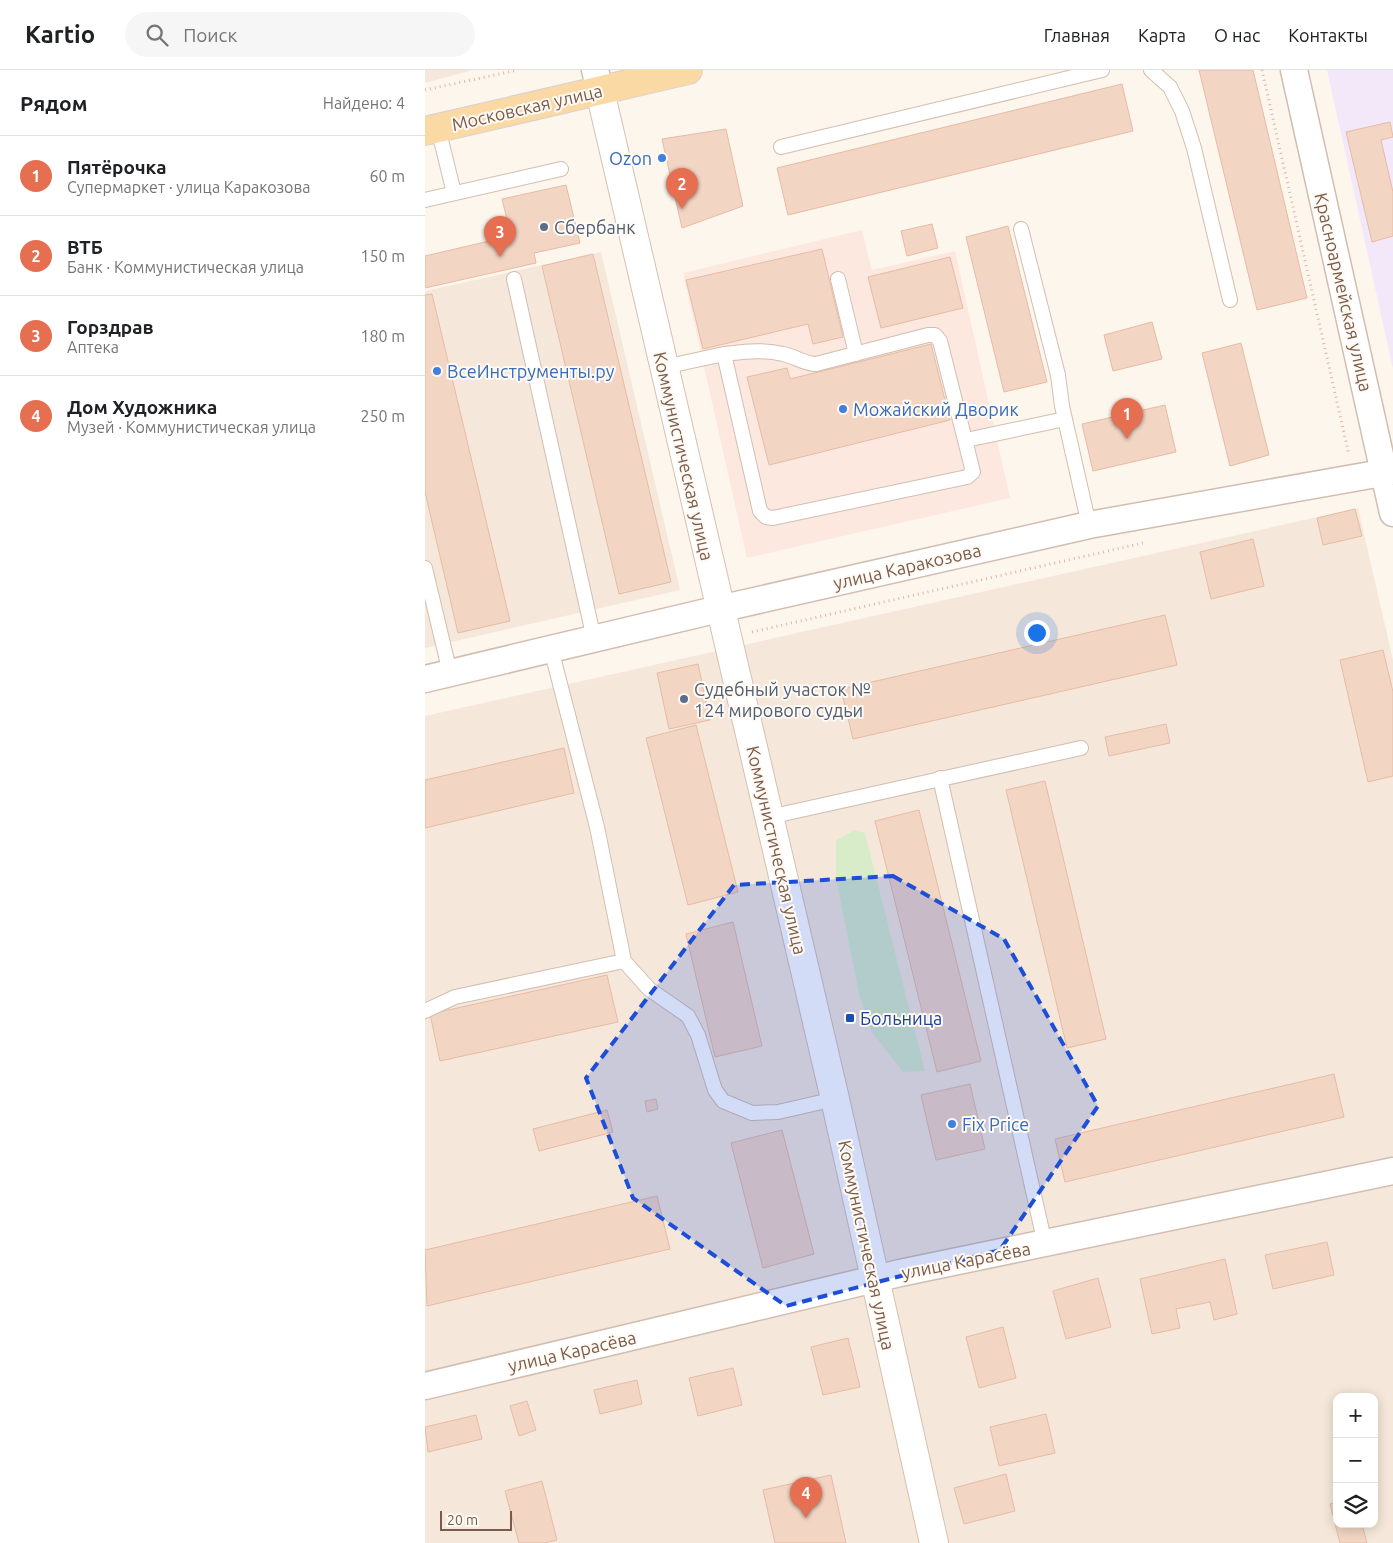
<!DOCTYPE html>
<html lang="ru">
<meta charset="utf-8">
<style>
body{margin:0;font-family:Ubuntu,sans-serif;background:#f6f6f6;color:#202124}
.controls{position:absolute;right:15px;bottom:15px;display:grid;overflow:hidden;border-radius:10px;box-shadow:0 2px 12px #0003}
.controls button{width:45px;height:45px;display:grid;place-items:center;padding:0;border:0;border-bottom:1px solid #e0e0e0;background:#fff;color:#202124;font:25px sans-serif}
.scale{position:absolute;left:15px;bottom:12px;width:72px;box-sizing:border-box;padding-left:5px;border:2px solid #7a5c4d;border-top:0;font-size:14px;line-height:18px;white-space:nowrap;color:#7a5c4d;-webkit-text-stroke:4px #fffaf3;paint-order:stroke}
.you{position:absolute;left:611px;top:562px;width:18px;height:18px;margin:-12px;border:4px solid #fff;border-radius:50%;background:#1a73e8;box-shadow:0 0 0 8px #1a73e833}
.badge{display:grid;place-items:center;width:32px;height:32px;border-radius:50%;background:#e76f51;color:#fff;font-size:16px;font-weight:700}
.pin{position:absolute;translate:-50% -41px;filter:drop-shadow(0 1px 2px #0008)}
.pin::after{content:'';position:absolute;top:26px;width:18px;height:15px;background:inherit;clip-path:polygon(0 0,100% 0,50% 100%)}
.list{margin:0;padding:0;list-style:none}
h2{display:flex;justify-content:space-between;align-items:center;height:65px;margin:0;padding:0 20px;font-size:21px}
h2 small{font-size:16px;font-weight:400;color:#757577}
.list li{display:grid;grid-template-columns:32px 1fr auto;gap:15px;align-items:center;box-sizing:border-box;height:80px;padding:0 20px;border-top:1px solid #e0e0e0}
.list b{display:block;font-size:19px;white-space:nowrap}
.list p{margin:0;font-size:16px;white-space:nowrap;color:#757577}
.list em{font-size:16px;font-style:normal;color:#757577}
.icon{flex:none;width:28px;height:28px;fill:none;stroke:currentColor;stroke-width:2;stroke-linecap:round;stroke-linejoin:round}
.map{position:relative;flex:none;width:968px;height:1473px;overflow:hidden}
header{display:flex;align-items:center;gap:30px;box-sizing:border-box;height:70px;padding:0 25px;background:#fff;border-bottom:1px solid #e0e0e0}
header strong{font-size:24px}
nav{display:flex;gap:28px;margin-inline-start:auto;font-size:18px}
.search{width:350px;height:45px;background:#f6f6f6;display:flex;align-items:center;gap:12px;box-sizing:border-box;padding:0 18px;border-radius:28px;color:#757577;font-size:19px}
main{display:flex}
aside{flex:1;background:#fff}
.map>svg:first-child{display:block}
.residential{fill:#f5e8da;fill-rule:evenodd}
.commercial{fill:#fde8e0}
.education{fill:#f3e8fa}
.green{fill:#d8ecc9}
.building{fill:#f3d5c3;stroke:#e6bba3}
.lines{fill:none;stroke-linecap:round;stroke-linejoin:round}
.lane-casing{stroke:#d1beb0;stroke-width:16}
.street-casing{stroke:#d1beb0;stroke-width:29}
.secondary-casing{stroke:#d6c0b0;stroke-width:30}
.primary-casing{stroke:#dad1cd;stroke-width:30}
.path{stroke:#d9b8a5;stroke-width:3;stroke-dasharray:1 4;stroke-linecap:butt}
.lane{stroke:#fff;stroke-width:14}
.street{stroke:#fff;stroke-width:26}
.secondary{stroke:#fff;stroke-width:28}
.primary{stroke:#fbd9a5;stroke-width:28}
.marked{fill:#1d4ed8;fill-opacity:0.2;stroke:#1d4ed8;stroke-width:4;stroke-dasharray:10 6;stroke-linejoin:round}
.shop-dot{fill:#3f7fe0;stroke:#fffaf3;stroke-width:2}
.service-dot{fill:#5c6f8a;stroke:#fffaf3;stroke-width:2}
.transit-dot{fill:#1a4fb4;stroke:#fffaf3;stroke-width:2}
.labels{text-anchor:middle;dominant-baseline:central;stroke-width:4;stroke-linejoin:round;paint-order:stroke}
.street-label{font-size:18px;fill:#7a5c4d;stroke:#fffaf3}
.shop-label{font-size:18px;fill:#366cbe;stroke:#fffaf3;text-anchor:start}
.service-label{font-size:18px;fill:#4e5e75;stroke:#fffaf3;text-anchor:start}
.transit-label{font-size:18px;fill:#164399;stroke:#fffaf3;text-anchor:start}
</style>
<header>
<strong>Kartio</strong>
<div class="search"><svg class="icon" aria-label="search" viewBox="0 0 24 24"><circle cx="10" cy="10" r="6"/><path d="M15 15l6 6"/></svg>Поиск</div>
<nav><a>Главная</a><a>Карта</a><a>О нас</a><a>Контакты</a></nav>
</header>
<main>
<aside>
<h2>Рядом<small>Найдено: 4</small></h2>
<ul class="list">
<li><span class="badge">1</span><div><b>Пятёрочка</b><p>Супермаркет · улица Каракозова</p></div><em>60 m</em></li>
<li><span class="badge">2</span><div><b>ВТБ</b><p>Банк · Коммунистическая улица</p></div><em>150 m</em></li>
<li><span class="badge">3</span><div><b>Горздрав</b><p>Аптека</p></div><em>180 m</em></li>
<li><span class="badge">4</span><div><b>Дом Художника</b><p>Музей · Коммунистическая улица</p></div><em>250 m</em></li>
</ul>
</aside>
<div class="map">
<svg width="968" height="1473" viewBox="0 0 968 1473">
<rect width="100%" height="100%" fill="#fdf6ec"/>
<path class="residential" d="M0,0H48L0,13Z
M176,182L255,520L0,578V221Z
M933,438L968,590V1473H0V646ZM912,1327H949V1454H912Z"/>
<path class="commercial" d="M437,160L447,200L530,181L585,428L322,488L258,203Z"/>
<path class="education" d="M902,0H968V299Z"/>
<path class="green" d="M430,760L440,763L500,1001L478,1002L446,961L434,924L411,809V770Z"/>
<path class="building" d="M774,0H828L882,228L832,240Z
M697,14L708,61L363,145L352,98Z
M965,52L968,67L956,70L968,122V166L947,172L921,62Z
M301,59L318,136L257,158L237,69Z
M141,115L155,173L109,183L111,193L0,218V186L86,166L77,129Z
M507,154L513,178L482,186L476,161Z
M583,156L622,312L579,322L541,167Z
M397,179L418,267L388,274L383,254L278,279L261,210Z
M168,184L246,512L194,524L117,196Z
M525,187L538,238L456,258L443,207Z
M7,224L85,551L33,563L0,422V225Z
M727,252L737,289L688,301L679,265Z
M816,273L844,385L805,396L777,283Z
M506,274L525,350L344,395L322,307L362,298L365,309Z
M740,335L751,382L668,401L657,354Z
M930,439L937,466L898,475L892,448Z
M828,469L839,516L786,529L775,482Z
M740,545L752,595L428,669L416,619Z
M958,580L968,622V706L943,712L915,590Z
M273,594L285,650L244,659L232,603Z
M741,654L745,673L684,686L680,667Z
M271,655L313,822L263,835L221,668Z
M139,678L149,723L0,758V710Z
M620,711L681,969L642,978L581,720Z
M494,740L556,991L512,1002L450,751Z
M308,852L337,976L290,987L261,864Z
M182,905L193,952L15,991L5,944Z
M909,1004L919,1047L640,1112L630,1069Z
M545,1014L560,1079L511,1090L496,1025Z
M231,1029L233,1039L222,1042L220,1031Z
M182,1040L188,1062L114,1081L108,1059Z
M357,1060L389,1184L338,1198L306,1073Z
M232,1126L245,1179L2,1236L0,1180Z
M902,1172L909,1205L848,1219L840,1185Z
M800,1189L812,1244L789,1250L785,1232L751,1239L755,1258L727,1264L715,1209Z
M673,1208L686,1257L641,1269L628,1221Z
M578,1257L591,1308L554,1318L541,1267Z
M423,1268L435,1317L398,1325L386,1277Z
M308,1298L317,1335L273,1346L264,1308Z
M212,1310L217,1334L175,1344L169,1320Z
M102,1331L111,1360L94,1366L85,1336Z
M621,1344L630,1383L574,1396L565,1357Z
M51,1345L57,1369L3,1382L0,1357Z
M581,1404L590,1441L539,1454L529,1418Z
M406,1405L421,1473H350L338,1420Z
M117,1411L132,1470L119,1473H94L80,1421Z
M912,1432V1454H937L942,1473H915L905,1434Z"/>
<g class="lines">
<defs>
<path id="lane" d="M726,0L745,17L757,41L769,78L805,230
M13,58L29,123
M356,77L677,0
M0,130L136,99
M596,159L633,305L637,336L664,455
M89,209L169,569
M413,209L431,284
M239,297L299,284L335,441L341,447L348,448L542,407L548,402L515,271L510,265H503L391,294C380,294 369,286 358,284C338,279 318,282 299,284
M541,370L640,349
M0,498L25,603
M126,579L172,757L199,891L224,919L263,946L273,965L290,1020L298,1031L327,1043L353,1042L410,1029
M515,708L620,1174
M344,747L656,678
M0,941L30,927L199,891"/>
<path id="street" d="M170,0L175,21
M869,0L968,443
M0,609L294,539L664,455L968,401
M0,1316L475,1203L968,1101"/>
<path id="secondary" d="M175,21L410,1029L509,1473"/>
<path id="primary" d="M0,61L263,0"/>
</defs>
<use href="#lane" class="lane-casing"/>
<use href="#street" class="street-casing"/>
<use href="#secondary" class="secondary-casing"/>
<use href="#primary" class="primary-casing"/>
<path class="path" d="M837,0L924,385
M0,20L93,0
M327,562L718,473"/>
<use href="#lane" class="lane"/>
<use href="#street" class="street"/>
<use href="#secondary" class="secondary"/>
<use href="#primary" class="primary"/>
</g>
<path class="marked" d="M468,806L579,869L673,1036L575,1180L361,1236L208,1128L161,1008L309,815Z"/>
<g class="shop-dot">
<circle cx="237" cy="88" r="5"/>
<circle cx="12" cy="301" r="5"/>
<circle cx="418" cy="339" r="5"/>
<circle cx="527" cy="1054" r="5"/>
</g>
<g class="service-dot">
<circle cx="119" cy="157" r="5"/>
<circle cx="259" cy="629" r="5"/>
</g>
<rect class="transit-dot" x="420" y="943" width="10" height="10" rx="2.5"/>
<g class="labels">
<g class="street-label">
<text transform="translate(102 37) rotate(-13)">Московская улица</text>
<text transform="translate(919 222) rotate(77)">Красноармейская улица</text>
<text transform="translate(259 386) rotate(77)">Коммунистическая улица</text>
<text transform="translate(482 496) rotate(-13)">улица Каракозова</text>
<text transform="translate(352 780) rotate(77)">Коммунистическая улица</text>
<text transform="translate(442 1175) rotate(78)">Коммунистическая улица</text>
<text transform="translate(541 1190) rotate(-11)">улица Карасёва</text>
<text transform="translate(147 1281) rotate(-13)">улица Карасёва</text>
</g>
<g class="shop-label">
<text x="227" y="88" text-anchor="end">Ozon</text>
<text x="22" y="301">ВсеИнструменты.ру</text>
<text x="428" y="339">Можайский Дворик</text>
<text x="537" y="1054">Fix Price</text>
</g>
<g class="service-label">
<text x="129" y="157">Сбербанк</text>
<text x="269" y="619">Судебный участок №<tspan x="269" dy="21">124 мирового судьи</tspan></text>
</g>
<g class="transit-label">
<text x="435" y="948">Больница</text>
</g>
</g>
</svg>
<div class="controls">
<button>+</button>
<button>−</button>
<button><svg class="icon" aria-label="layers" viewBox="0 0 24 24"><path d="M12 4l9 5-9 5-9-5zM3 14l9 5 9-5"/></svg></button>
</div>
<div class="scale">20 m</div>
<div class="you"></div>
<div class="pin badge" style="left:702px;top:369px">1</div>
<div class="pin badge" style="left:257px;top:139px">2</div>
<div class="pin badge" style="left:75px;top:187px">3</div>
<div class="pin badge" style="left:381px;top:1448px">4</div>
</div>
</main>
